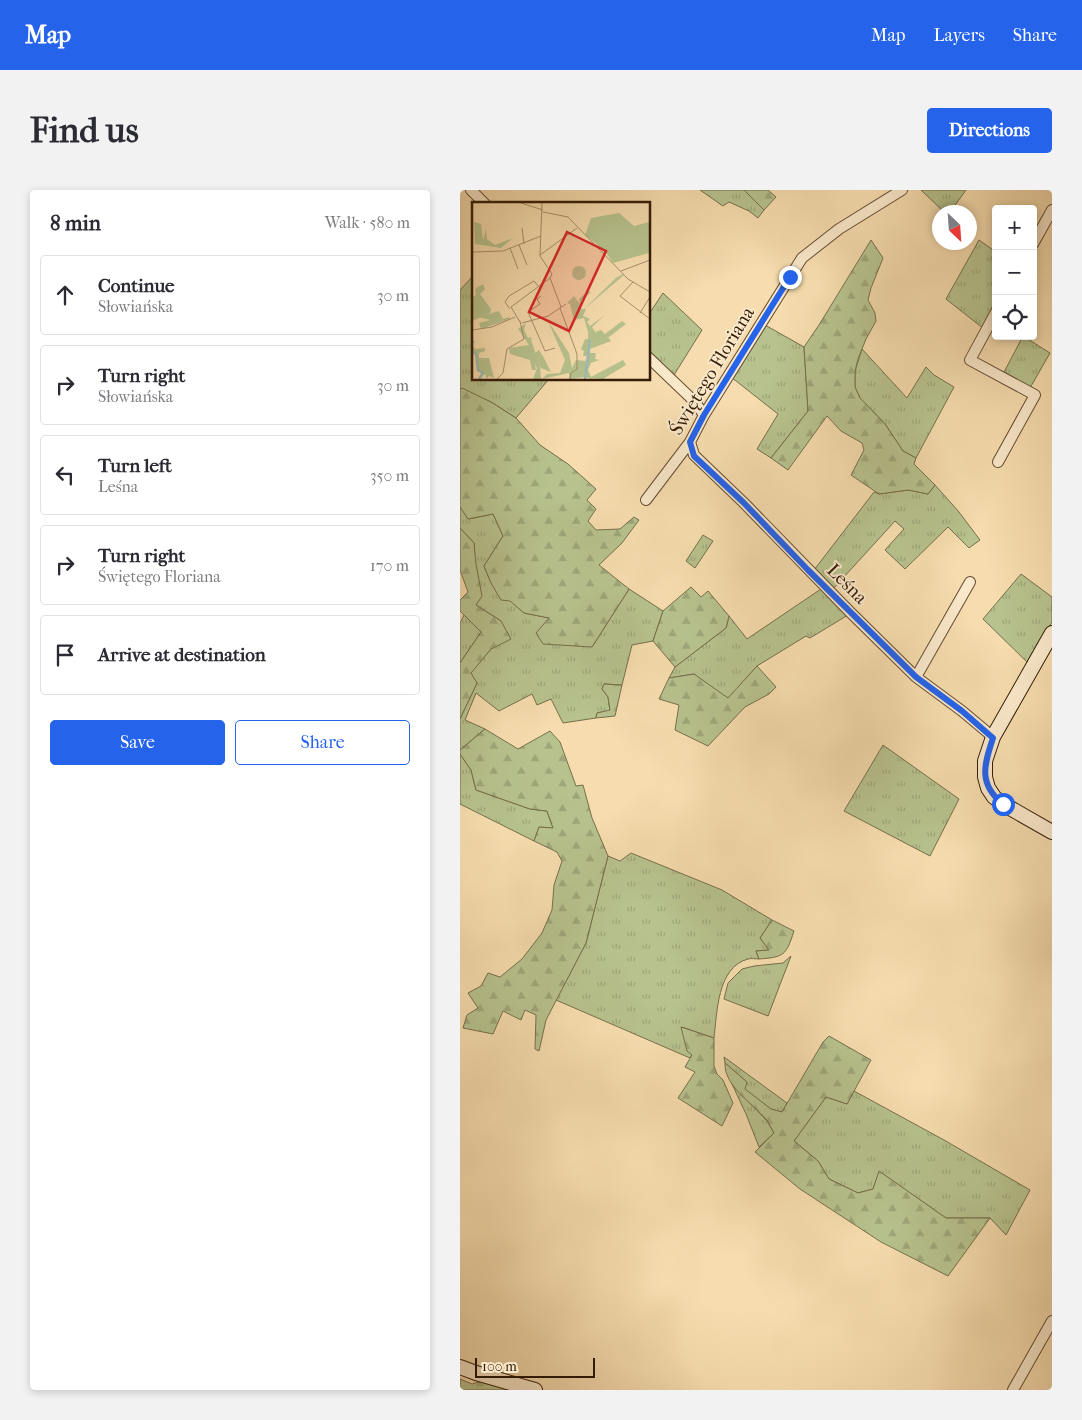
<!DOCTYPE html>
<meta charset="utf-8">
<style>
body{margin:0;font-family:"IM FELL French Canon",serif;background:#f2f2f3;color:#2b2b33}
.controls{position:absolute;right:15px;top:15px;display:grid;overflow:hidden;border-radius:5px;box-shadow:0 2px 8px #0003}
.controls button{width:45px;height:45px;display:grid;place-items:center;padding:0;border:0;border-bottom:1px solid #e1e1e2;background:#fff;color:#2b2b33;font:25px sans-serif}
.compass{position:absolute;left:472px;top:15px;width:45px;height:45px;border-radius:50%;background:#fff;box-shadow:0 2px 8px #0003;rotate:155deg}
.scale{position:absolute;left:15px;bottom:12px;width:120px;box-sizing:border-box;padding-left:5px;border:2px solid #351c07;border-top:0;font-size:14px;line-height:18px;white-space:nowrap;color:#351c07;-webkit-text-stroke:4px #f9e8ca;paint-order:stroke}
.stop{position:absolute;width:15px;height:15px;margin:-11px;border:4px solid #2563eb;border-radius:50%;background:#fff}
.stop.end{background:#2563eb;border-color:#fff;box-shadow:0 1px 5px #0008}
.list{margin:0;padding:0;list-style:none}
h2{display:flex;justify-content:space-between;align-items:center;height:65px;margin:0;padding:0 20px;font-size:21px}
h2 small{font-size:16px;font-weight:400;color:#7c7c81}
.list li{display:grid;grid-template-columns:32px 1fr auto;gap:15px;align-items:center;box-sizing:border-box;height:80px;margin:0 10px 10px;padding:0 10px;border:1px solid #e1e1e2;border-radius:5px}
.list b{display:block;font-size:19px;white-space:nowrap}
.list p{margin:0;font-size:16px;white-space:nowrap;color:#7c7c81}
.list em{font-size:16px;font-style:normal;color:#7c7c81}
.actions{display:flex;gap:10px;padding:15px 20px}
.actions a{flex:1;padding:11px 0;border:1px solid #2563eb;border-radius:5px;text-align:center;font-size:18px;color:#2563eb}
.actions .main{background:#2563eb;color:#fff}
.icon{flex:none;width:28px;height:28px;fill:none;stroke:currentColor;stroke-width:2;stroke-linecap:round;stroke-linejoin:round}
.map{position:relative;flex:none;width:592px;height:1200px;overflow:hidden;border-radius:5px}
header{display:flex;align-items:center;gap:30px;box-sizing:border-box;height:70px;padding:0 25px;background:#2563eb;color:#fff}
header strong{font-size:24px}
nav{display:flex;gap:28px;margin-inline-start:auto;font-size:18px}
.intro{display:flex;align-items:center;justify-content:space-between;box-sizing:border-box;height:120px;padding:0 30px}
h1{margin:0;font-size:35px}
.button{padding:12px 22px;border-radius:5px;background:#2563eb;color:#fff;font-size:18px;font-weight:700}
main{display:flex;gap:30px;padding:0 30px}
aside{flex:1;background:#fff;border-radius:5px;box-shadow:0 2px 8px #0003}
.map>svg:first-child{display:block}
.grass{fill:url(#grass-tufts);stroke:#766f4a}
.forest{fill:url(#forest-firs);stroke:#766f4a}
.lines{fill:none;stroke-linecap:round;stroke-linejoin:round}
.street-casing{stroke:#654c31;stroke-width:12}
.secondary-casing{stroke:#351c07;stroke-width:16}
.street{stroke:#f9e8ca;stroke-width:10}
.secondary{stroke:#f9e8ca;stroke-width:14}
.route{stroke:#2563eb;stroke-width:6}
.labels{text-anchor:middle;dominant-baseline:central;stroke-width:4;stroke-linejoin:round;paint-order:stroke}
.street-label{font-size:19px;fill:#351c07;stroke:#f9e8ca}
.inset-river{fill:none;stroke:#9ebab3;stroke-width:2.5}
.inset-road{fill:none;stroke:#a98f6b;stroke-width:1}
.view{fill:#d62828;fill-opacity:0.15;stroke:#d62828;stroke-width:2.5}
.inset-edge{fill:none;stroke:#351c07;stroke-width:2.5}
</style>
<header>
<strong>Map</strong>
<nav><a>Map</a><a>Layers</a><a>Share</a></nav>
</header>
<div class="intro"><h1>Find us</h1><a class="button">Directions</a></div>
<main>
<aside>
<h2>8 min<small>Walk · 580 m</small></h2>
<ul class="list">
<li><svg class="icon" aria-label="ahead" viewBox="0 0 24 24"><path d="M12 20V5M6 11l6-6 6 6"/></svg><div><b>Continue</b><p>Słowiańska</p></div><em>30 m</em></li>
<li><svg class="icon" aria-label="right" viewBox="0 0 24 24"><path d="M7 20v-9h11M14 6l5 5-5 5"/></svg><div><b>Turn right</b><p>Słowiańska</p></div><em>30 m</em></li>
<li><svg class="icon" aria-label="left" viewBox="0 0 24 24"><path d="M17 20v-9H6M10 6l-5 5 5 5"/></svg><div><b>Turn left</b><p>Leśna</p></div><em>350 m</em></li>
<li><svg class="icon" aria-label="right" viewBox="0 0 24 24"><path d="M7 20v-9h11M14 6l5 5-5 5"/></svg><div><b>Turn right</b><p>Świętego Floriana</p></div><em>170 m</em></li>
<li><svg class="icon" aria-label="arrive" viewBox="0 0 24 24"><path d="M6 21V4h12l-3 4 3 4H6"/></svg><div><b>Arrive at destination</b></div></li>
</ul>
<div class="actions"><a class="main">Save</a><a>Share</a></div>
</aside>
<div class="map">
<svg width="592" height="1200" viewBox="0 0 592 1200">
<defs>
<pattern id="grass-tufts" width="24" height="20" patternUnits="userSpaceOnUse" patternTransform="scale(1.25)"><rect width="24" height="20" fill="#b7c28e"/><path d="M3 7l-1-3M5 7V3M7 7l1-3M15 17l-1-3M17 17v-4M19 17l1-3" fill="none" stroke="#9ea679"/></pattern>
<pattern id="forest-firs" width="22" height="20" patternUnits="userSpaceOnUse" patternTransform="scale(1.25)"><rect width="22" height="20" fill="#b7c28e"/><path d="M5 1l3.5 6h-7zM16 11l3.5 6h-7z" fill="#9ea679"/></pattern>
</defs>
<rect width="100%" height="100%" fill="#f6dcae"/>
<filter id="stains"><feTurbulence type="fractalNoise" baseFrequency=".004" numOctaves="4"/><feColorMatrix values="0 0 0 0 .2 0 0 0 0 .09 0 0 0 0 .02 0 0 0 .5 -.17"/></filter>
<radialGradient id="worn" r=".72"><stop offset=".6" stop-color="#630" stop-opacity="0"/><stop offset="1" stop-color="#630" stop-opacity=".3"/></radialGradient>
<path class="grass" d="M240,0H284L304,20L298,28L289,21L269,12L263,16Z
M461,0H506L490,22H484Z
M519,50L536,62V117L524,139L486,109Z
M14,85V189H89L56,228L31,212L0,200V100Z
M203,103L242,140L214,185L189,160V124Z
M305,135L344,157L348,221L311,268L297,259L318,224L271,187Z
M563,146L590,163L570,198L543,184Z
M402,159L447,208L466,177L474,185L494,197L456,268L443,261L425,234L400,208L395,197V181Z
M475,295L499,322L520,350L509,358L488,337L445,379L425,360L444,339L435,331L373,399L354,380L414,302L419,304L448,300L468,304Z
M0,317L9,329L33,324L43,346L24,376L31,393L64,423L89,428L132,457L169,399L203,421L193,451L172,455L162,495L144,494L142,499L148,507L150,521L137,523L136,528L103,533L91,509L77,515L72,504L39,521L16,503L5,530L25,539L0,560V529L17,493L10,483L31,459L41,431L16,415L14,353L0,338Z
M243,345L253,351L235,378L226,371Z
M561,384L592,407V432L568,473L523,429Z
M361,399L388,425L350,448L346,446L297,476L268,509L234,484L209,488L215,477L266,438L269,426L287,449Z
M4,425L21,442L0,473V433Z
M423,555L499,609L470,666L384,621Z
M0,564L11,580L16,600L70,619L87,621L93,638L79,637L74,651L0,614Z
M171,663L262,700L312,730L300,748L309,760L296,761L299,769C296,769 291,768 288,769C257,777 257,824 254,848L222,837L232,865L230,868L96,810L126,753L148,666L160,671Z
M331,766L308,826L264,809L268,793L282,779L294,776L323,773Z
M264,867L327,913L322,922L311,919L284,899L287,892L265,873Z
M272,894L307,931L314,943L299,957L286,924Z
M394,901L484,950L570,1000L546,1045L530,1028H486L420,982L413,999L398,1003L369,989L358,971L334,951L366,907L387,914Z"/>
<path class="forest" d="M284,0H308L316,7L304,20Z
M411,50L423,68L411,98L408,110L415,123L416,131L406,149L398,169L395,181V197L400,208L425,234L443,261L456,268L454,274L475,295L468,304L448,300L419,304L391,285L404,260L402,253L381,241L367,226L328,280L311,268L348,221L344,157L359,135Z
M2,198L31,212L56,228L80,255L108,274L136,299L127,310L136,319L128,331L136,340L160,339L174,327L179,330L162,353L139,375L169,399L132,457L83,454L76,443L89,428L64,423L50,411L41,410L31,393L24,376L43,346L33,324L8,329L0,317V200Z
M0,338L14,353L16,374L22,406L16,415L41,431L51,449L31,459L11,483L17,493L0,529V473L21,442L0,421V410L8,402L0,380Z
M231,397L241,407L248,401L269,426L266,438L215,477L193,451L203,421Z
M297,476L316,497L309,504L285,517L248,556L215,540L219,515L199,509L209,488L234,484L268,508Z
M144,494L162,495L155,526L136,528L137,523L150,520L148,507L142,499Z
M25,539L58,559L90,541L100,552L116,596L123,595L132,628L148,666L126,753L86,830L79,861L75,859L76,825L65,820L61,830L43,821L33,844L3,838L7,825L18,818L8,803L21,796L28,783L40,787L62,769L82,743L92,720L94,695L102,671L97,662L74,651L79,637L93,638L87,621L70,619L16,600L11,580L0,564V560Z
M312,730L334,741C326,765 325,767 299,769L296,761L309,760L300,748Z
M221,837L254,848V876L257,884L263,890L273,913L262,936L218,908L235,882L225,877L232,865L227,861Z
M369,846L411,870L387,914L366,907L334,951L358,971L369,989L398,1003L413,999L419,981L486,1028H530L488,1086L421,1052L340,999L295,962L314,943C311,938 309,933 306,929C292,913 264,896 265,873L287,892L285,899L311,919L322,922L363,852Z
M0,1189L12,1194L25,1190L62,1200H0Z"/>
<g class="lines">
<defs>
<path id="street" d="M11,0L25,14
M573,54L592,20
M536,122L510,170L575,205L538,272
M189,168L235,212L244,225
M230,252L234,265L284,313L390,422L456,487L502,521L533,547
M186,310L230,252L244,225L342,68L379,39L442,0
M456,487L510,392
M553,1200L592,1131"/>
<path id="secondary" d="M592,443L533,547L525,571V587L528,598L534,607L543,614L592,642
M0,1177L16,1183L75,1200"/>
</defs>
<use href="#street" class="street-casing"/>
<use href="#secondary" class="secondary-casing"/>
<use href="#street" class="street"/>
<use href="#secondary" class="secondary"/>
</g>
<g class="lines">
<path class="route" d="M330,87L244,225L230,252L234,266L284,313L348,380L456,487L502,521L533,548C524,575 518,594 543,614"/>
</g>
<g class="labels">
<g class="street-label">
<text transform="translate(252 181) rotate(-59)">Świętego Floriana</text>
<text transform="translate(387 394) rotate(45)">Leśna</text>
</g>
</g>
<g transform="translate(12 12)">
<rect width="178" height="178" fill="#f6dcae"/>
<path d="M100 71a7 7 0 1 1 14 0a7 7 0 1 1-14 0ZM151,72L152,73L111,108L144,76ZM27,109L31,117L37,115L38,117L9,127L7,121L18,118L6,115ZM54,121L52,128L56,136L59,135L64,168H60L58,158L38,152L37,146L57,143L46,127ZM116,126L120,143L136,135L139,139L118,147L116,154H111L112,149L109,147L113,137H116ZM67,148L72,156L79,170L69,166L63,151ZM151,158L154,163L131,177L117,176Z" fill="#b7c28e"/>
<path d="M147,11L162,24L177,20V51L141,61L133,49L113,33L119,16ZM2,20L9,22L11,38L14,27L15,37L23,43L41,36L29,46L3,42ZM11,82L13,87L8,92L19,107L18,111L0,119V95L4,93L3,87ZM116,89L119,90L109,99V107H114L111,114L118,117L115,120L118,124L133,113L120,125L123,130L129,128L133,132L150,119L154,122L137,135L120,143L112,116L102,118L98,102L95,101L102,94L108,102L107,97ZM76,119L97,151L100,166L104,158L115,159L116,144L118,151H124L123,157L127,158L119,161L116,168L120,177L113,175L97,177V171L70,177L75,172L88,171L93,158ZM0,139H3L1,143L3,147L13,146V149L7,151V156H17L22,176L17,174L15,177L13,172L6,177L10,170L6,168L4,151L0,150ZM60,141L68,164L69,177H61L65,166L58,152L62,153L56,144Z" fill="#b7c28e"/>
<path class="inset-river" d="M0,149L4,152L6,168L11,171L7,177M113,177L118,138"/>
<path class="inset-road" d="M70,0L68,54L80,72L78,76L89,105M49,1L71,8M71,10L96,15L156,77L178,90M50,26L52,42M47,43L55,63M38,46L46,67M0,50L31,49L69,34M68,53L105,26M149,69L178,58M161,80L148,94L178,117M69,94L65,97L68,102L56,110L73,149L83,146M88,106L105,152V167L99,171L98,177M38,107L33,100L37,94L62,79L66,84M168,111L178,95M48,120L39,105L78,76M50,121L76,114L94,102M0,128L20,125L43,115M25,177L31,171L35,147L52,137L48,119"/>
<path class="view" d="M95,30L134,49L97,129L57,110Z"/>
<rect width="178" height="178" class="inset-edge"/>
</g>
<rect width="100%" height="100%" filter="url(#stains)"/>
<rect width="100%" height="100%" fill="url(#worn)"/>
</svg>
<div class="controls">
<button>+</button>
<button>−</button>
<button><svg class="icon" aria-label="locate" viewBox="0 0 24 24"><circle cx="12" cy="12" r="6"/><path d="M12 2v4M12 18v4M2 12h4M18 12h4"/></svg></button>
</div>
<svg class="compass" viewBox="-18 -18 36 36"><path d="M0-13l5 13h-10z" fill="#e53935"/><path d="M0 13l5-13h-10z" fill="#7c7c81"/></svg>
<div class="scale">100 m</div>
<div class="stop" style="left:543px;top:614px"></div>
<div class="stop end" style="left:330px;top:87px"></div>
</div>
</main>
